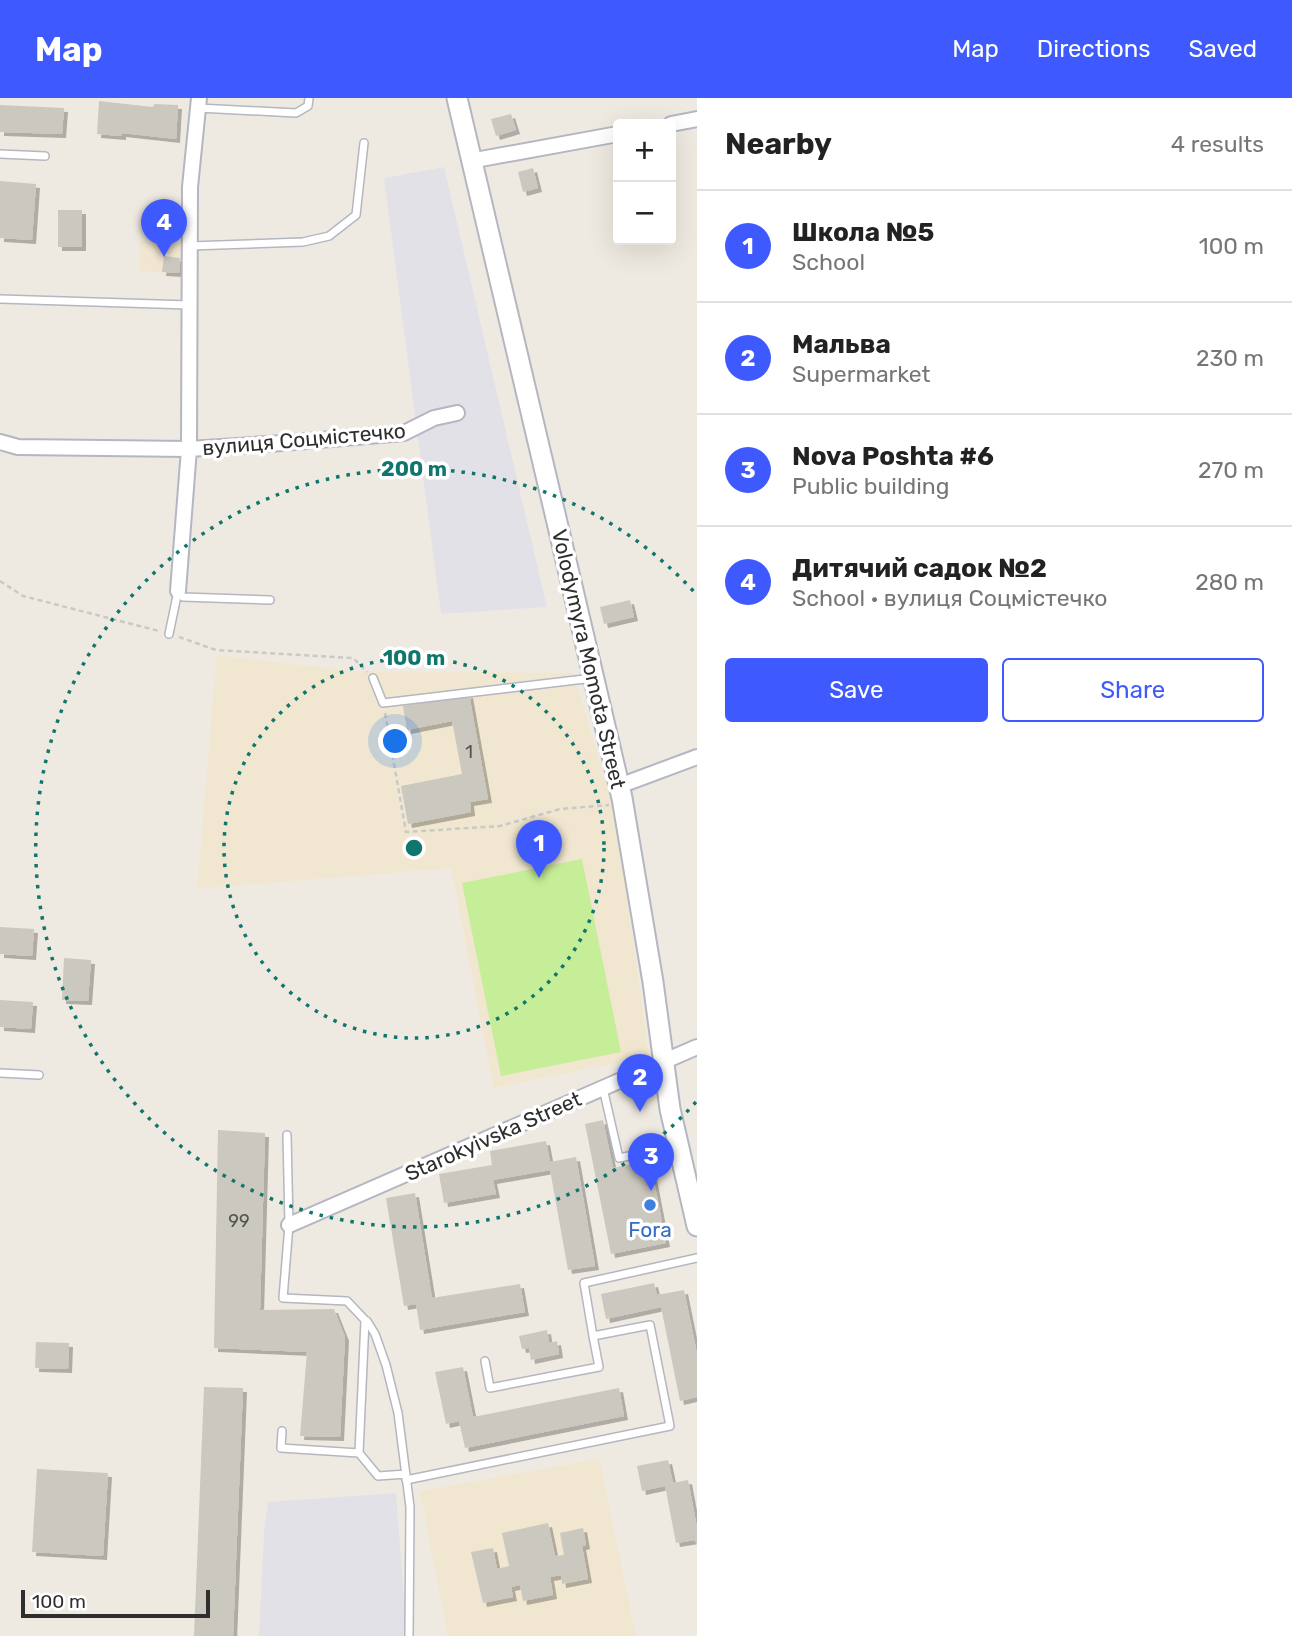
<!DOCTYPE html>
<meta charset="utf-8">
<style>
body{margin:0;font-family:Rubik,sans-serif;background:#f6f6f6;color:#222}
.controls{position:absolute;right:21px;top:21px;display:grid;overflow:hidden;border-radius:7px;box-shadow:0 7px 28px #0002}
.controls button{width:63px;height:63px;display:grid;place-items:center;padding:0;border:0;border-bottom:2px solid #e0e0e0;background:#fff;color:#222;font:35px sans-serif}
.scale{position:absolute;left:21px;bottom:18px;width:189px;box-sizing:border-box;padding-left:7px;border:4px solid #2e2e2e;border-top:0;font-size:19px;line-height:24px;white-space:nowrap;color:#2e2e2e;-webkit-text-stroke:5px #fff;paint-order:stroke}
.you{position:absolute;left:396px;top:644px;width:24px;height:24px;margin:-18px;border:5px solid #fff;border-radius:50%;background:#1a73e8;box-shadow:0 0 0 10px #1a73e833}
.badge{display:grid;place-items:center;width:46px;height:46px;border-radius:50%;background:#3e5afe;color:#fff;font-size:23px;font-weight:700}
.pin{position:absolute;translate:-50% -58px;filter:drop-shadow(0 2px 4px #0008)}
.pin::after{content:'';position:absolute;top:37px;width:24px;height:21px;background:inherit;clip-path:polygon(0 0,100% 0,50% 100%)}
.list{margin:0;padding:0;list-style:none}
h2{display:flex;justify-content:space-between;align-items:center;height:91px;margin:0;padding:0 28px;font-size:30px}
h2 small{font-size:23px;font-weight:400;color:#767676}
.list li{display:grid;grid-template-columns:46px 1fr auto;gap:21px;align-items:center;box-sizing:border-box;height:112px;padding:0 28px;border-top:2px solid #e0e0e0}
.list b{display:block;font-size:26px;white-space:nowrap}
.list p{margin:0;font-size:23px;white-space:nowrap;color:#767676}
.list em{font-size:23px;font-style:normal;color:#767676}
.actions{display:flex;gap:14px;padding:21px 28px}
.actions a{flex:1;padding:16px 0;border:2px solid #3e5afe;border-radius:7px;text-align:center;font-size:24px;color:#3e5afe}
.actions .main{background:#3e5afe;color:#fff}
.map{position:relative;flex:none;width:697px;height:1538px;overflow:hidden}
header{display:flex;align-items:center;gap:42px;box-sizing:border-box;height:98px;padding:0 35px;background:#3e5afe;color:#fff}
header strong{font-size:33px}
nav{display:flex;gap:38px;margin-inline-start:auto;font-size:24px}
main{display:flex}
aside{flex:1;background:#fff}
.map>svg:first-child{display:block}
.industrial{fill:#e3e1e8}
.education{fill:#f1e7d0}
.pitch{fill:#c6ed98}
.building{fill:#cbc8bf;filter:url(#shadow)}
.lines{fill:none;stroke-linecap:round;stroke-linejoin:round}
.lane-casing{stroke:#b4b6c1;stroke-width:10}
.street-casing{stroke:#b4b6c1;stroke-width:18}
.secondary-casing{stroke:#b4b6c1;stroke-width:23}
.path{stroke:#c9c9c9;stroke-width:2.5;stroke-dasharray:5 3.5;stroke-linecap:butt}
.lane{stroke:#fff;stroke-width:7}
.street{stroke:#fff;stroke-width:14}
.secondary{stroke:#fff;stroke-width:19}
.ring{fill:none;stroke:#0f766e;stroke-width:3.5;stroke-dasharray:3.5 7}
.shop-dot{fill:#3f7fe0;stroke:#fff;stroke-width:2.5}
.labels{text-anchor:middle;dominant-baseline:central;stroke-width:7;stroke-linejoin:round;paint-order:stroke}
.number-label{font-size:18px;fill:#555452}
.street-label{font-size:21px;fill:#2e2e2e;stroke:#fff}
.shop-label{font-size:21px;fill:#366cbe;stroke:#fff}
.centre{fill:#0f766e;stroke:#fff;stroke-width:3.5}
.ring-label{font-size:21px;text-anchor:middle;font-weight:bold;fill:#0f766e;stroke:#fff;stroke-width:7;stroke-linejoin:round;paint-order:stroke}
</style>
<header>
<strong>Map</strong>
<nav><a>Map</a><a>Directions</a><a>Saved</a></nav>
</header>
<main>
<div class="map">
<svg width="697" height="1538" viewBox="0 0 697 1538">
<defs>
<filter id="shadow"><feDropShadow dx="4" dy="4" stdDeviation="0" flood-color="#0004"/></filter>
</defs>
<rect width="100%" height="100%" fill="#efeae1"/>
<path class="industrial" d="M444,69L547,509L441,516L384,80Z
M396,1395L407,1538H259L264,1435L268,1404Z"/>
<path class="education" d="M140,143L188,145L187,177L140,173Z
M217,557L352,573L573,575L615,713L649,958L494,990L451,770L197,791Z
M599,1361L636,1538H448L420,1393Z"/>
<path class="pitch" d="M582,761L621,954L501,978L462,785Z"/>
<path class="building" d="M99,3L153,9L154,6L178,7L176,41L122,35V38L97,36Z
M0,7L64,10L62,36L0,34Z
M511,16L516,32L496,38L491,21Z
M533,70L538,90L523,94L518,74Z
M0,83L36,86L32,142L0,140Z
M58,112H82V149H58Z
M164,158L180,160L179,175L162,174Z
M630,502L634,519L604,526L600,509Z
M469,596L488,701L470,704L471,714L408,726L401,688L462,676L452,623L407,632L403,608Z
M0,829L34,831L32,858L0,856Z
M64,860L91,862L88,903L62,902Z
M0,902L33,904L31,931L0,929Z
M603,1022L613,1070L650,1062L666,1145L611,1156L585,1026Z
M218,1032L265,1035L260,1212L334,1211L345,1239L340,1339L300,1338L307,1254L214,1250Z
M546,1043L550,1064L576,1059L595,1168L568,1172L550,1072L493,1082L496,1096L444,1105L439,1076L492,1067L490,1053Z
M415,1095L432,1200L520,1186L525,1214L420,1232L416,1206L404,1208L386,1100Z
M654,1185L657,1197L684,1192L697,1256V1299L680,1303L661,1209L606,1221L601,1196Z
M547,1232L549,1245L557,1243L559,1256L531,1262L529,1250L522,1251L519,1238Z
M36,1244L69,1245L68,1271L35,1270Z
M463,1269L473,1319L619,1290L624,1318L465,1350L459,1323L446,1326L435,1274Z
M204,1289L243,1290L233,1538H194Z
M668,1362L673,1385L688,1382L697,1430V1447L695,1442L676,1445L665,1388L642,1393L637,1368Z
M37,1371L108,1375L103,1458L32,1454Z
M548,1425L555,1458L564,1457L560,1435L583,1430L586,1447L582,1448L588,1481L562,1486L561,1477L550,1479L553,1497L523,1503L520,1487L511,1489L513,1499L483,1505L471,1454L493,1450L497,1471L509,1468L502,1435Z"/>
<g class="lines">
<defs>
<path id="lane" d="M198,10L296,15L308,8L309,0
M0,56L45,58
M190,148L303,144L329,138L356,117L364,45
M0,201L189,207
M169,536L178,493L183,499L270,502
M373,580L383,605L593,580
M0,975L39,977
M603,990L619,1060L639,1056
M367,1223L375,1236L386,1267L398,1315L410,1409L409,1538
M485,1263L490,1290L599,1269L593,1238
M282,1333L281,1350L359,1355L365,1222L347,1203L283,1200L289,1127L287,1037
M359,1355L378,1378L406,1376
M406,1382L670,1328L650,1227L593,1238L584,1185L697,1160"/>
<path id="street" d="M671,26L697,21
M470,63L618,36
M0,344L18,349L189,351L283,345L404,335L434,320L457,315
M178,493L189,351L190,89L199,0
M619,688L697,659
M289,1127L697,949"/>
<path id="secondary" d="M457,0L622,700L653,884L670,1011L697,1128"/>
</defs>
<use href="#lane" class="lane-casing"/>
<use href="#street" class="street-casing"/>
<use href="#secondary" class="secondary-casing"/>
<path class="path" d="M0,483L23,498L159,533
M179,539L216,552L353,560L367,574
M385,615L406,734L500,728L560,711L609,707"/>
<use href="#lane" class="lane"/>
<use href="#street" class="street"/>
<use href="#secondary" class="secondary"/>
</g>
<g class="ring">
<circle cx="414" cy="750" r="190"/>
<path d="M696 1004A379 379 0 1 1 696 496"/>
</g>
<circle class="shop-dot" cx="650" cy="1107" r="7"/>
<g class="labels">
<g class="number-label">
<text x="469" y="654">1</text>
<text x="239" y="1123">99</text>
</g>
<g class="street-label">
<text transform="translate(304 341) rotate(-5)">вулиця Соцмістечко</text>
<text transform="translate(589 561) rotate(77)">Volodymyra Momota Street</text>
<text transform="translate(493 1038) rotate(-24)">Starokyivska Street</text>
</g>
<g class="shop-label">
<text x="650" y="1131">Fora</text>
</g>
</g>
<circle cx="414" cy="750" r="10" class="centre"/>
<g class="ring-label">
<text x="414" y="378">200 m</text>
<text x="414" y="567">100 m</text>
</g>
</svg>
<div class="controls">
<button>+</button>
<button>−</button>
</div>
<div class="scale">100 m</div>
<div class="you"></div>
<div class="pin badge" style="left:539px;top:780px">1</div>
<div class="pin badge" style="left:640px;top:1014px">2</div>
<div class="pin badge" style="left:651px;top:1093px">3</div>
<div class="pin badge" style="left:164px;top:159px">4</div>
</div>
<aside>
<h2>Nearby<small>4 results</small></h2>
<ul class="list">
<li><span class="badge">1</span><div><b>Школа №5</b><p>School</p></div><em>100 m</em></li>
<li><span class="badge">2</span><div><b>Мальва</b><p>Supermarket</p></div><em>230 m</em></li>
<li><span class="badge">3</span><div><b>Nova Poshta #6</b><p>Public building</p></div><em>270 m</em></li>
<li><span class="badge">4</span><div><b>Дитячий садок №2</b><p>School · вулиця Соцмістечко</p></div><em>280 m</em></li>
</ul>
<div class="actions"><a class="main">Save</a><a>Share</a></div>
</aside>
</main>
